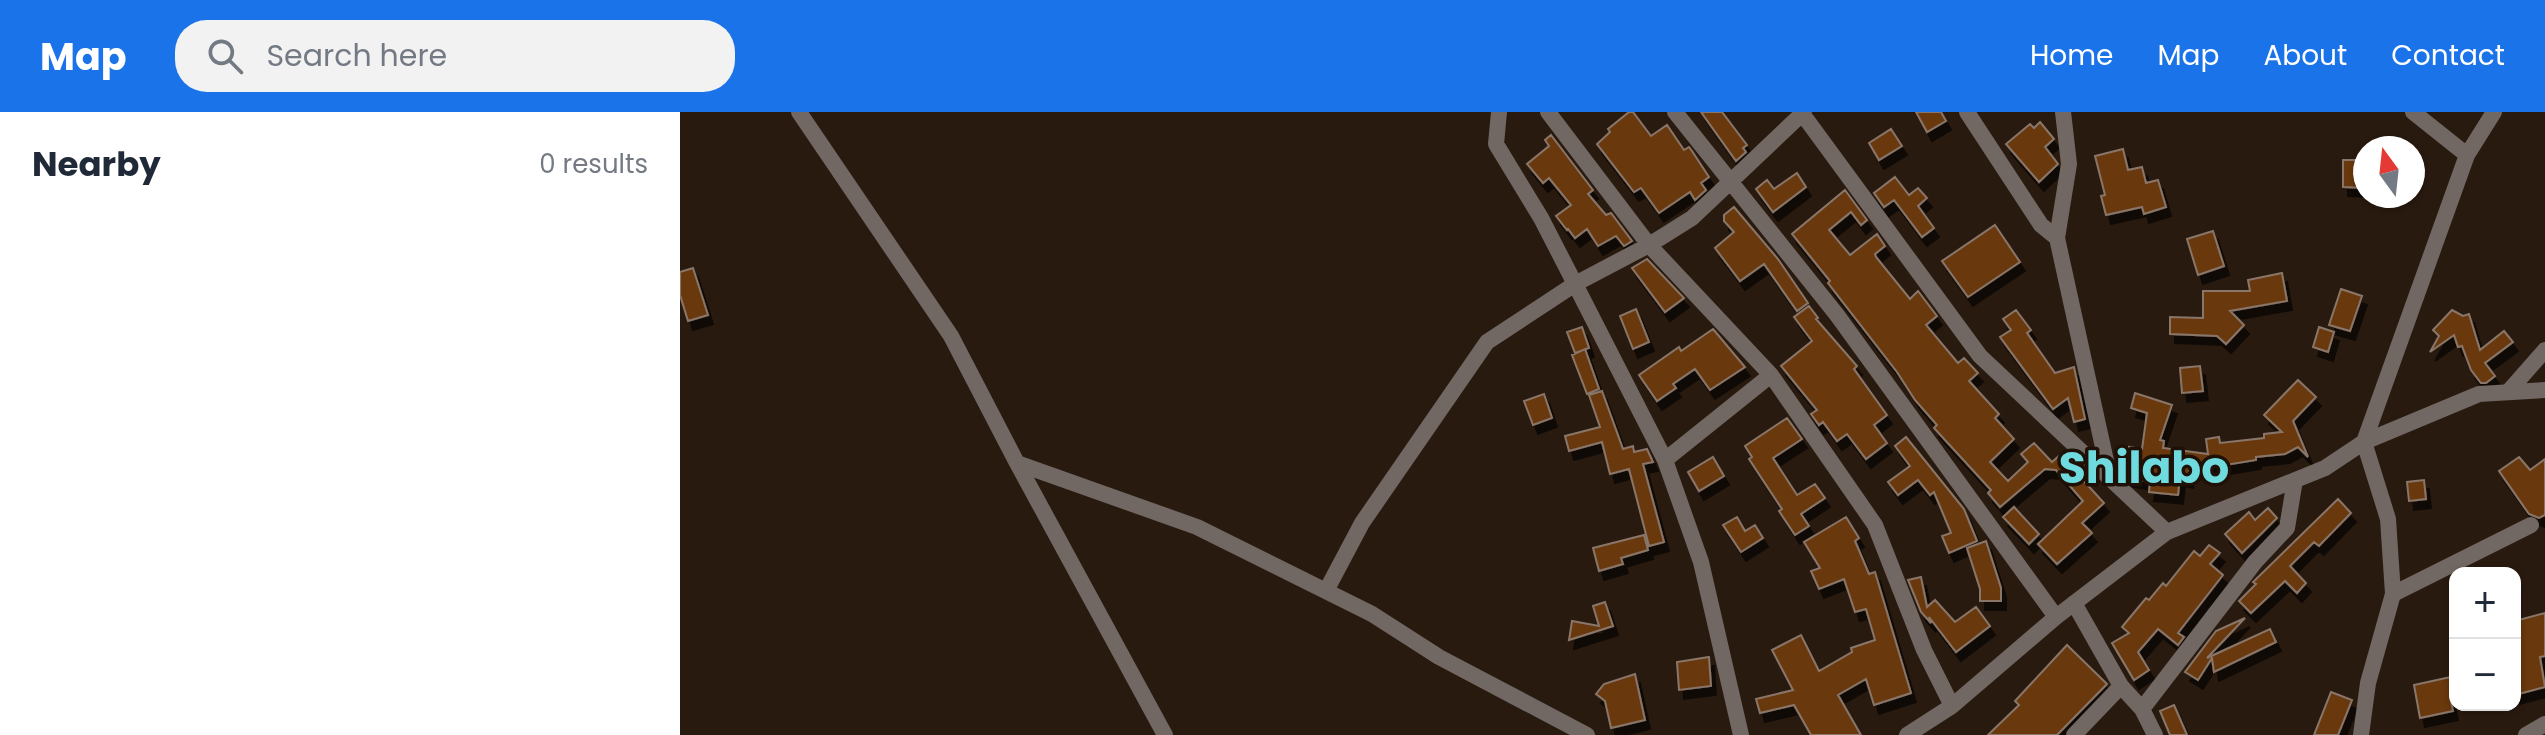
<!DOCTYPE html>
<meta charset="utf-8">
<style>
body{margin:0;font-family:Poppins,sans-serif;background:#f2f2f3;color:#1f2937}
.controls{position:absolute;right:24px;bottom:24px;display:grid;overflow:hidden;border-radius:16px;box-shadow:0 2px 6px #0004}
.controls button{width:72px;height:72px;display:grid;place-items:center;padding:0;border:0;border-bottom:2px solid #e0e1e3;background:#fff;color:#1f2937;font:40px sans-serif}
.compass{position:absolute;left:1673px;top:24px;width:72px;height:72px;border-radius:50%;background:#fff;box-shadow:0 2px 6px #0004;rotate:345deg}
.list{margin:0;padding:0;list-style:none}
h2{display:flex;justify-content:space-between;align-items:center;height:104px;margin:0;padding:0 32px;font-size:34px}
h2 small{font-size:26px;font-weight:400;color:#747a83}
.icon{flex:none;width:44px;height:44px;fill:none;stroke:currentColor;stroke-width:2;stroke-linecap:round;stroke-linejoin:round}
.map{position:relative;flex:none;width:1865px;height:623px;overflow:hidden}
header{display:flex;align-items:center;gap:48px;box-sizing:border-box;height:112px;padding:0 40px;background:#1a73e8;color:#fff}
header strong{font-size:38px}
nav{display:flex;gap:44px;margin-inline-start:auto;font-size:28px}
.search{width:560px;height:72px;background:#f2f2f3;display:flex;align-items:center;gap:20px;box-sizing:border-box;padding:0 28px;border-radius:32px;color:#747a83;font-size:30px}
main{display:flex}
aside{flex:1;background:#fff}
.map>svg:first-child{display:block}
.building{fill:#693911;stroke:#897669;stroke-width:2;filter:url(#shadow)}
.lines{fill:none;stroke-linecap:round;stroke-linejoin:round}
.minor{stroke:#716763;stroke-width:16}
.labels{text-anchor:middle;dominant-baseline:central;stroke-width:7;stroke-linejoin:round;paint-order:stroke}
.town-label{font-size:44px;font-weight:bold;fill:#6fdbdf;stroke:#1f1107}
</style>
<header>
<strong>Map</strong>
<div class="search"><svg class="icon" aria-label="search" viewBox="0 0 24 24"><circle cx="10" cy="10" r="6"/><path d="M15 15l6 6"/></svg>Search here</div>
<nav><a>Home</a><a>Map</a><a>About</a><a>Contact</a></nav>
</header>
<main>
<aside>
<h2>Nearby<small>0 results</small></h2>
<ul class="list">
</ul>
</aside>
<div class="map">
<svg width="1865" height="623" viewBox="0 0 1865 623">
<defs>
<filter id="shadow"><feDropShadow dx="5" dy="9" stdDeviation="0" flood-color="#0009"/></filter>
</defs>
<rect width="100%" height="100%" fill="#291a0f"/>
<path class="building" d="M949,0H953L971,24L987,13L1004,38L1009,35L1012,39L1029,65L1021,71L1026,78L1015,88L1010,80L979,101L961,76L954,80L917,32L930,20L928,17Z
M1021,0H1042L1067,33L1063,36L1066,40L1056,49Z
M1236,0H1261L1266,9L1247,20Z
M1360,10L1374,27L1365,35L1378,52L1359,70L1326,32L1350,12L1354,16Z
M1211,17L1222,34L1199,48L1189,31Z
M871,23L913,78L908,82L926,103L931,101L952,129L944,134L936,124L918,134L907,117L895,126L888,117L887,118L876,104L891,93L869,66L863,71L847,52L869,34L865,28Z
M1443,37L1448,58L1462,55L1466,71L1478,68L1486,95L1464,102L1462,95L1426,103L1421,84L1425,83L1415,44Z
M1663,48H1685V76L1663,75Z
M1117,61L1126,75L1093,100L1076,77L1087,68L1094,77Z
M1215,65L1229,83L1238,76L1247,86L1238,94L1254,116L1242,125L1214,88L1204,95L1194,81Z
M1165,78L1187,108L1181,113L1171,100L1149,118L1170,143L1197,122L1205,134L1195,142L1196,145L1230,187L1238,179L1257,204L1246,213L1278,251L1284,246L1298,261L1289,269L1319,302L1315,306L1334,327L1310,350L1328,369L1348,350L1341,342L1354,331L1372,350L1380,343L1424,391L1402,411L1412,421L1377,452L1358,432L1403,389L1376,358L1365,357L1320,395L1308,381L1311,378L1254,316L1257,313L1235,288L1217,260L1148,171L1150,169L1112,122Z
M1054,95L1098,147L1128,191L1117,199L1084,152L1060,169L1035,136L1054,120L1044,109V103Z
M1315,113L1340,150L1288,185L1262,149Z
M1533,119L1544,154L1518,163L1507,127Z
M967,147L1004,186L985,200L952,156Z
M13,156L28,203L8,209L0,183V160Z
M1602,161L1607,189L1550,199L1564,213L1546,232L1537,224L1490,222V205L1523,206V179H1570L1568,168Z
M1661,177L1682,184L1670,219L1649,213Z
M1129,194L1138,206L1136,207L1177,254L1174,257L1207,303L1194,313L1207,331L1186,347L1167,322L1157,329L1143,310L1139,313L1131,302L1137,298L1101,254L1132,229L1114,205Z
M956,197L969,230L953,237L940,204Z
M1336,198L1351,218L1347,221L1375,261L1394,255L1405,307L1394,310L1388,286L1373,297L1320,225L1331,218L1323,207Z
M1772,198L1783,204L1789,202L1800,238L1824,219L1833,230L1805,251L1815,264L1806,271H1801L1791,258L1782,234L1778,235L1774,223L1750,240L1759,224L1753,218Z
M902,215L909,236L895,241L887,220Z
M1639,215L1654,220L1648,240L1633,235Z
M1033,217L1065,255L1030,278L1015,257L993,272L996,276L977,289L959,263L999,235L1001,239Z
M905,237L919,277L907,282L892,243Z
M1520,254L1523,279L1502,281L1500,256Z
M1618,268L1636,285L1613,309L1628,345L1618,335L1605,342L1576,345V348L1509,359L1508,367L1500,365L1498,383L1469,380L1470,370L1444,365L1449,335L1462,337L1467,301L1451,296L1455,281L1492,293L1480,328L1484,329L1483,336L1528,342L1526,327L1539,325L1540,331L1584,326V322L1602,320L1584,303Z
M922,279L943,337L953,334L954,340L967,337L973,350L963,352L984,430L969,434L949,357L930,362L922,330L889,339L885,324L920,315L909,283Z
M864,282L872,306L853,313L844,289Z
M1107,306L1122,327L1093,346L1117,383L1135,372L1145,386L1121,402L1129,414L1115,423L1099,399L1102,397L1069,347L1072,345L1065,334Z
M1226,325L1284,397L1297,429L1269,441L1262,424L1271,421L1254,380L1250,383L1238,368L1218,383L1208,370L1230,354L1215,334Z
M1033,345L1044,364L1019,379L1008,360Z
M1839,345L1850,358L1865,347V403L1859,406L1849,402L1819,359Z
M1744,368L1746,387L1729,389L1727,370Z
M1658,387L1671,401L1639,434L1634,430L1610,454L1626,471L1617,481L1605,469L1571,501L1559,489L1576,472L1573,470Z
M1334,395L1359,422L1349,432L1323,405Z
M1588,396L1597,406L1562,441L1545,422L1569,400L1575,408Z
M1057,405L1065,419L1075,413L1083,426L1061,440L1043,413Z
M1166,405L1179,426L1175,429L1189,462L1195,460L1231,581L1194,593L1186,567L1158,583L1181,623H1131L1114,593L1080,601L1076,587L1113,578L1092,538L1121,523L1139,559L1172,540L1171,536L1195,528L1186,497L1175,500L1164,467L1139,477L1131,459L1140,456L1124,430Z
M964,423L968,438L941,446L943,452L919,459L913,436Z
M1306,429L1321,476V489H1300V477L1287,436Z
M1529,433L1540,441L1530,452L1543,463L1498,521L1504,525L1498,533L1478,517L1458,540L1469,558L1454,568L1432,531L1449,521L1442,515L1466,486L1469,488L1483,471L1486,474L1514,439L1520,444Z
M1241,465L1247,495L1255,488L1275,510L1296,495L1310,514L1276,540L1249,505L1251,511L1241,500L1228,468Z
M925,490L933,514L889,528L892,509L919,514L913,494Z
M1865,501V544L1860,545L1865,575L1835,583V509Z
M1565,506L1527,546L1590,517L1596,530L1534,560L1532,546L1518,568L1505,560L1536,519Z
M1387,533L1427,572L1377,623H1308L1339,593L1335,589Z
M1029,545L1031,574L999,578L997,550Z
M955,562L965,608L931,616L925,589L916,582L924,572Z
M1775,564V584L1770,585L1773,599L1740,606L1734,573Z
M1651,580L1672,588L1658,623H1634Z
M1494,593L1507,623H1490L1480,599Z"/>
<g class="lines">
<path class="minor" d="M119,0L271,224L337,351L485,623
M819,0L816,32L861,106L895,172L969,133L1012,106L1124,0
M868,0L969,133L1091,263L1195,413L1244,538L1272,594
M995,0L1157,203L1376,505
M1121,0L1300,244L1487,420
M1287,0L1361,113L1377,126
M1383,0L1389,52L1377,126L1430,367
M1733,0L1787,43
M1828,280L1865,238
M985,348L1091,263
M337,351L517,415L692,502L759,545L907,623
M646,479L682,411L807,230L895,172L985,348L1021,450L1061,623
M1713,482L1851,413
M1394,491L1441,574L1462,597L1475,623
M1462,597L1575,450L1607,416L1615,368
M1227,623L1272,594L1376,505L1487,420L1645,356L1684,330L1787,43L1814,0
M1394,623L1441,574
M1681,623L1688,571L1713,482L1708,407L1684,330L1799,282L1865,278
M1846,623L1865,612"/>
</g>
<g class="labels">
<g class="town-label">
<text x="1464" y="355">Shilabo</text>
</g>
</g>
</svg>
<div class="controls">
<button>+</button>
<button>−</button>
</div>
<svg class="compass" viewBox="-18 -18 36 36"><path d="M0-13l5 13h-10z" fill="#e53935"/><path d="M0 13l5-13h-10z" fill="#747a83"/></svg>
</div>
</main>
